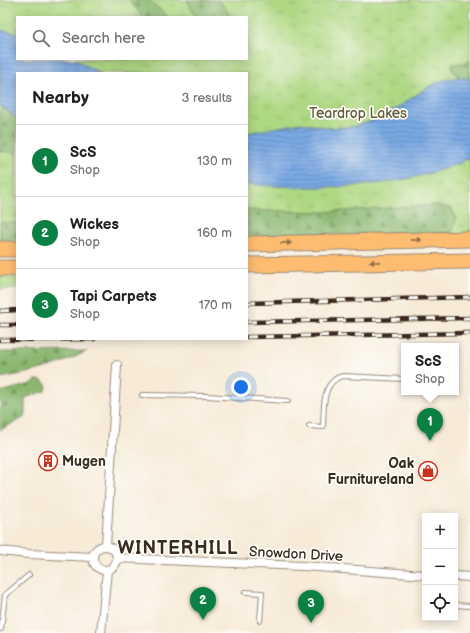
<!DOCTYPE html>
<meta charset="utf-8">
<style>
body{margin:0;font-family:"Balsamiq Sans",sans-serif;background:#f2f2f2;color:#202124}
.controls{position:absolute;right:12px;bottom:12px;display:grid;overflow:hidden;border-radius:0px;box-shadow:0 2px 10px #0003}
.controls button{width:36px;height:36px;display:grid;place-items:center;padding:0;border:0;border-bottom:1px solid #e0e0e0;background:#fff;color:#202124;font:20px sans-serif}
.you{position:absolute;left:241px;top:387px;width:14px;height:14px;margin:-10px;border:3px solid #fff;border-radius:50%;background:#1a73e8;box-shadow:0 0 0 6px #1a73e833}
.badge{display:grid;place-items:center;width:26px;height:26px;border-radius:50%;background:#0b8043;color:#fff;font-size:13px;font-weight:700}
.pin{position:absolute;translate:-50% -33px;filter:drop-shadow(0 1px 2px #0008)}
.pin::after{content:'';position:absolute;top:21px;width:14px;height:12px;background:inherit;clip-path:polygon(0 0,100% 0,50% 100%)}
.popup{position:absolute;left:401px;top:343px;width:58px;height:52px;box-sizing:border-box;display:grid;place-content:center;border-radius:0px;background:#fff;filter:drop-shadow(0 1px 3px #0005);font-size:13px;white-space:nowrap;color:#757577}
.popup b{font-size:15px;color:#202124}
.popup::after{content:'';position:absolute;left:50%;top:100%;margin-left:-8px;border:8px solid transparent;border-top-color:#fff}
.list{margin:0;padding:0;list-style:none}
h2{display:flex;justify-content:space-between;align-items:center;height:52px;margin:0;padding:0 16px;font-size:17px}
h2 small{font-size:13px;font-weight:400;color:#757577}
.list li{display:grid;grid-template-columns:26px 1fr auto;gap:12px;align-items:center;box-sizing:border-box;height:72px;padding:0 16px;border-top:1px solid #e0e0e0}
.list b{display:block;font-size:15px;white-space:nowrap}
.list p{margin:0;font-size:13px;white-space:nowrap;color:#757577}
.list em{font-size:13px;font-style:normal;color:#757577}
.icon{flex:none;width:22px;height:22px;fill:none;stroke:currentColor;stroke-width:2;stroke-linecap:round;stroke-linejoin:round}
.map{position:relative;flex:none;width:470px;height:633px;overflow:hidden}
.search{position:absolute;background:#fff;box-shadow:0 2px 10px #0003;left:16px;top:16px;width:232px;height:44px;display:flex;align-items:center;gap:10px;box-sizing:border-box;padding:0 14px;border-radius:0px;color:#757577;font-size:15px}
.panel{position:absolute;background:#fff;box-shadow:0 2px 10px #0003;left:16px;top:72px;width:232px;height:268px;border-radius:0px}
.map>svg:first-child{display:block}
.grass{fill:url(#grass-tufts);stroke:#758150;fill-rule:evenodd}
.forest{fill:url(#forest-firs);stroke:#637148}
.water{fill:url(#water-rules);stroke:#5a6a81}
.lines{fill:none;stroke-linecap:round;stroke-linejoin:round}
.lane-casing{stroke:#998a7b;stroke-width:6}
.street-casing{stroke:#998a7b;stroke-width:10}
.highway-casing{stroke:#998a7b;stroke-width:17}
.lane{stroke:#fff;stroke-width:4}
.street{stroke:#fff;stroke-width:8}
.highway{stroke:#fdbc6f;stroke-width:15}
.rail-casing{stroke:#3b2a1e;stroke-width:4.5}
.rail{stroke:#fdfcf7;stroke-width:3;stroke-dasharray:9;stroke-linecap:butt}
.oneway{fill:#926c42}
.labels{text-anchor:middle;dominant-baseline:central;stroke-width:3.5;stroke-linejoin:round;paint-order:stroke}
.park-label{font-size:14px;fill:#5e5e3c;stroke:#fdfcf7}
.poi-label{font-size:14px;font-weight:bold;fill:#3b2a1e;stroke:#fdfcf7;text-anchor:start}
.street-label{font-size:14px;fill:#3b2a1e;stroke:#fdfcf7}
.district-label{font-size:18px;font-weight:bold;letter-spacing:1px;fill:#3b2a1e;stroke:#fdfcf7}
</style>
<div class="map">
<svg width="470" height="633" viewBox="0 0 470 633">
<defs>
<pattern id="grass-tufts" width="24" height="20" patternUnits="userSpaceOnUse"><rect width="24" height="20" fill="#afd883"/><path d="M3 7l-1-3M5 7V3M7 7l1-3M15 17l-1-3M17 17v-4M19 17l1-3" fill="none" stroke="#97ba71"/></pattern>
<pattern id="forest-firs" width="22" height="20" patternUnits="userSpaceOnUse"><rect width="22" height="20" fill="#8bb871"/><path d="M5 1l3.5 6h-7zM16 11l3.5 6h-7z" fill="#73965c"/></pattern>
<pattern id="water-rules" width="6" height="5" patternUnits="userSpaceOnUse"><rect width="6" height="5" fill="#7aa9e4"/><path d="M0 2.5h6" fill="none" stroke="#658ab8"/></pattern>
</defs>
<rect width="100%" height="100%" fill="#fdfcf7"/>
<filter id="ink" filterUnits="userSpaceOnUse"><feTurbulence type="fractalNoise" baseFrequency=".025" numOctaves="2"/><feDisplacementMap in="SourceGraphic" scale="8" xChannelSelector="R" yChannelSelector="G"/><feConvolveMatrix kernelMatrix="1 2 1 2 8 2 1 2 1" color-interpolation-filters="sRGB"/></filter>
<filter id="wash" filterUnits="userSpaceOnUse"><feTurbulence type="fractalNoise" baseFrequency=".012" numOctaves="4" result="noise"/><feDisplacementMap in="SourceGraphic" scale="16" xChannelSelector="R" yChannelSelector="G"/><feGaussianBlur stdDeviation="0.9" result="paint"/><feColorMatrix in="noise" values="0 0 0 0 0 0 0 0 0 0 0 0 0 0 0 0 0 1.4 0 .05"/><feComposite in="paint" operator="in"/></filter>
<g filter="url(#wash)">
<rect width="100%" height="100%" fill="#f7ebd8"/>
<path class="grass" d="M0,0H470V239L247,244V73H17V249H0ZM17,17H247V59H17Z
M0,277H17V289H0Z"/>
<path class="forest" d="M129,0H148L169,17H143Z
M187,0H218L227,10L229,17H196Z
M470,60V79L458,77L453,71L452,64L464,63Z
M0,105L17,118V153L2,151L0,152Z
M434,205L452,208L456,219L452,233L247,235V210L325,212Z
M0,222L17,223V239H0Z
M87,351C60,366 30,373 0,378V352Z
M36,380C42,380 45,381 47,387L45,391L25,398V417L0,430V392L31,384Z"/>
<path class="water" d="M0,30L17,33V59H74L100,73H17V118L0,105Z
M458,77L470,79V158C406,190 317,190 247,184V133L301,123L329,128L352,127L375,120L397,108L428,87L443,80Z"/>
</g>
<g filter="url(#ink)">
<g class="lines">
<defs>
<path id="lane" d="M142,395L206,396L288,401
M309,426L323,427C324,409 321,381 343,376L404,379
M245,592L262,593L260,621
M455,605L470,606
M1,629L5,595L29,575"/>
<path id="street" d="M106,546L117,365
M93 558a12 12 0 1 1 24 0a12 12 0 1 1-24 0Z
M0,551L29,554L93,557
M117,558L303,566L425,575
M455,576L470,577
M101,633L107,570"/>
<path id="highway" d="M247,244L470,239
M0,249H17
M247,265L470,261
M0,268H17"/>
</defs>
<use href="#lane" class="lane-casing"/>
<use href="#street" class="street-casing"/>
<use href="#highway" class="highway-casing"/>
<use href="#lane" class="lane"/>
<use href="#street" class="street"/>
<use href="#highway" class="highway"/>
<defs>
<path id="rail" d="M247,303L470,297
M0,311L17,310
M247,322L470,318
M0,325H17
M247,337L470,333
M0,340L94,339"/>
</defs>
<use href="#rail" class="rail-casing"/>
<use href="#rail" class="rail"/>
</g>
<defs><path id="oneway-solid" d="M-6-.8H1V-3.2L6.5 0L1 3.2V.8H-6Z"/></defs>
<g class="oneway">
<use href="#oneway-solid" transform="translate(416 240) rotate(-1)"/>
<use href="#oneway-solid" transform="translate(286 243) rotate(-1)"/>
<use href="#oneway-solid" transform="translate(375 262) rotate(179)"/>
</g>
</g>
<defs>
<symbol id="building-ring" viewBox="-11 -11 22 22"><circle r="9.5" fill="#fdfcf7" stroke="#c8321e" stroke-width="1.5"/><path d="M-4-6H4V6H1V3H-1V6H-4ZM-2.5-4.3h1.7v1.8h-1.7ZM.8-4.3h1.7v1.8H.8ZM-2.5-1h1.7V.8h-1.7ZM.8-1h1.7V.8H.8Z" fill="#c8321e"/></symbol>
<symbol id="shop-ring" viewBox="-11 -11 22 22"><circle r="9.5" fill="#fdfcf7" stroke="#c8321e" stroke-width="1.5"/><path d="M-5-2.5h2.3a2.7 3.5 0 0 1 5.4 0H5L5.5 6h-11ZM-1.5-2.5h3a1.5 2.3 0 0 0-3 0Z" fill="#c8321e"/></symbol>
</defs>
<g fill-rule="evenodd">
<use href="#building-ring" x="37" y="450" width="22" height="22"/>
<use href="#shop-ring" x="417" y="460" width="22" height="22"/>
</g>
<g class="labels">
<g class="park-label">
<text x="358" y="113">Teardrop Lakes</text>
</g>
<g class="poi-label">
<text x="62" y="461">Mugen</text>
<text x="414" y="463" text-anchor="end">Oak<tspan x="414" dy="16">Furnitureland</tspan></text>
</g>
<g class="street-label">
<text transform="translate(296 554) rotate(3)">Snowdon Drive</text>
</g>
<g class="district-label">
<text x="178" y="548">WINTERHILL</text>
</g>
</g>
</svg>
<div class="controls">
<button>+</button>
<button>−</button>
<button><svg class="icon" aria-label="locate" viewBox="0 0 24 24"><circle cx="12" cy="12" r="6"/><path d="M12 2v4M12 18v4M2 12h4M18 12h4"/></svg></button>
</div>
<div class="you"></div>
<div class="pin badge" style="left:430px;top:441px">1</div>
<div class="popup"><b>ScS</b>Shop</div>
<div class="pin badge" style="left:203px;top:620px">2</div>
<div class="pin badge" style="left:311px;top:623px">3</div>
<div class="search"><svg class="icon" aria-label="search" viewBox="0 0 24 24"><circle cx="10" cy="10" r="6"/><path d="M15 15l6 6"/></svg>Search here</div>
<section class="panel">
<h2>Nearby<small>3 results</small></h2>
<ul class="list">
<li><span class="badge">1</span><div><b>ScS</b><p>Shop</p></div><em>130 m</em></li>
<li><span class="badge">2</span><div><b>Wickes</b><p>Shop</p></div><em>160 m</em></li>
<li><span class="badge">3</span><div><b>Tapi Carpets</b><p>Shop</p></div><em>170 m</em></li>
</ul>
</section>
</div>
